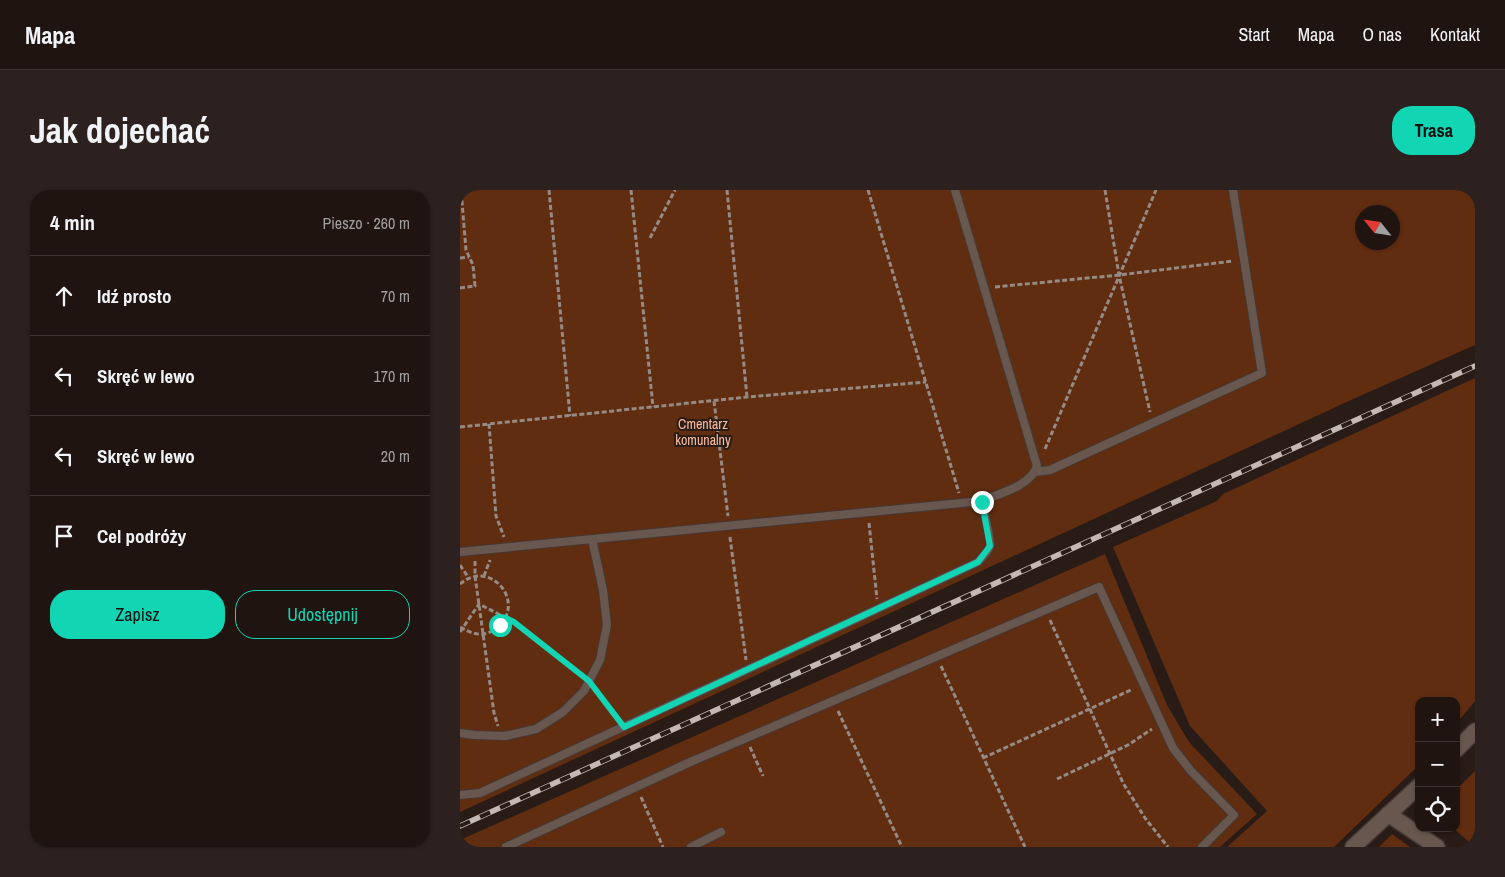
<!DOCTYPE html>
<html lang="pl">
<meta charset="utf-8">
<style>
body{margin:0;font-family:"Archivo Narrow",sans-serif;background:#2c211e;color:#f1f3f6}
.controls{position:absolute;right:15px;bottom:15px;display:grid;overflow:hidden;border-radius:10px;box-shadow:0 1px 4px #0004}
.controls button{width:45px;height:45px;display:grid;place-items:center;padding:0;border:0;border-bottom:1px solid #3c3330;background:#1f1410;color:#f1f3f6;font:25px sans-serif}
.compass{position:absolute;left:895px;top:15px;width:45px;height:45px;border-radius:50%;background:#1f1410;box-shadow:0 1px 4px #0004;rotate:300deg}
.stop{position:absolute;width:15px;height:15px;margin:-11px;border:4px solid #12d5b4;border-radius:50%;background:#fff}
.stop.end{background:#12d5b4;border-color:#fff;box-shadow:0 1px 5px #0008}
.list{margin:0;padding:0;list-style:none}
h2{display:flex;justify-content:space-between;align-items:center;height:65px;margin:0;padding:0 20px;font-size:21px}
h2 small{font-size:16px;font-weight:400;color:#a19e9f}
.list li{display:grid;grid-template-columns:32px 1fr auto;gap:15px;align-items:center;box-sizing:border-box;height:80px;padding:0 20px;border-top:1px solid #3c3330}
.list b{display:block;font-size:19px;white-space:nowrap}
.list em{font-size:16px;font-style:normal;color:#a19e9f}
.actions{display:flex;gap:10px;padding:15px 20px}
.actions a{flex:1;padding:11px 0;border:1px solid #12d5b4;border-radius:20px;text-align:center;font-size:18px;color:#12d5b4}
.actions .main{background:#12d5b4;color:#111}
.icon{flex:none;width:28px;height:28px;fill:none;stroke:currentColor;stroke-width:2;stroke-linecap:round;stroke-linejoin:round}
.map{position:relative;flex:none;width:1015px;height:657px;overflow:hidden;border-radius:20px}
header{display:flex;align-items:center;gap:30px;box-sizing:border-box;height:70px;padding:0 25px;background:#1f1410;border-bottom:1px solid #3c3330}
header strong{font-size:24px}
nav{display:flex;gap:28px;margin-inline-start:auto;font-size:18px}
.intro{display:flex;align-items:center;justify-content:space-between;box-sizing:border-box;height:120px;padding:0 30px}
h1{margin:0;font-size:35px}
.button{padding:12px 22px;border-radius:20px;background:#12d5b4;color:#111;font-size:18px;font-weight:700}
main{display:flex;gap:30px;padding:0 30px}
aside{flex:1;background:#1f1410;border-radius:20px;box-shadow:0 1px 4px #0004}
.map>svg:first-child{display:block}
.green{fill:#602d11;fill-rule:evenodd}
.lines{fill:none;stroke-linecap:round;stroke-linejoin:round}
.lane-casing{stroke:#453935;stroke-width:10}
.street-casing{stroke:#453935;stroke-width:18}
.path{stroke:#968a85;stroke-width:3;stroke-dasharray:5 2.5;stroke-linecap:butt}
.lane{stroke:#68574f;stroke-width:8}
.street{stroke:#68574f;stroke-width:15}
.rail-casing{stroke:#c3b8b3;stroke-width:5.5}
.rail{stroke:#291b15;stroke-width:4;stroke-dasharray:11;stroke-linecap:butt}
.route{stroke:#12d5b4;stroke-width:6}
.labels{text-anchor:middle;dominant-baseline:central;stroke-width:4;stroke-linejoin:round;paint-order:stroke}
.park-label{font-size:14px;fill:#fcbc9f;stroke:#291b15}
</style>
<header>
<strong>Mapa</strong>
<nav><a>Start</a><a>Mapa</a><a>O nas</a><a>Kontakt</a></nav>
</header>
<div class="intro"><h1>Jak dojechać</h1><a class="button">Trasa</a></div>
<main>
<aside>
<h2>4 min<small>Pieszo · 260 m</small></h2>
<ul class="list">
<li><svg class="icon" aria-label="ahead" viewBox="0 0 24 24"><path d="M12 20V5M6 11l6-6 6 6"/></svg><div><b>Idź prosto</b></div><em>70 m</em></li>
<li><svg class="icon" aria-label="left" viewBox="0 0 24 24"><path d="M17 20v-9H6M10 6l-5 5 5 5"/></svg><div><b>Skręć w lewo</b></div><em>170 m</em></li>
<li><svg class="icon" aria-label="left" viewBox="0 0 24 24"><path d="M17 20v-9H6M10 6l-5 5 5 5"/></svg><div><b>Skręć w lewo</b></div><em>20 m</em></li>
<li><svg class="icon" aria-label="arrive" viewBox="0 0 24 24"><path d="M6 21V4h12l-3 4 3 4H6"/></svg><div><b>Cel podróży</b></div></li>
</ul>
<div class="actions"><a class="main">Zapisz</a><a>Udostępnij</a></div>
</aside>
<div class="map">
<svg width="1015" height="657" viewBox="0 0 1015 657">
<rect width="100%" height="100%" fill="#291b15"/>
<path class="green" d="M0,0H1015V155L891,210L0,622ZM902,22H932V52H902Z
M1015,188V511L996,534V511H959V575L874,657H767L807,621L730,536L653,357L757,311L763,304Z
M645,364L707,515L729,552L797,624L760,657H0V650Z
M1015,581V657L993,638H996V600Z
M932,644L950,657H919Z"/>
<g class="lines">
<defs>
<path id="lane" d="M575,282L590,280L802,183L773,0
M0,362L522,311
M0,543L14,545L45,546L76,539L103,522L124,501L140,470L147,435L143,400L132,349
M0,605L20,603L306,471L518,372C522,367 529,362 530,355C531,349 523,320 522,311C540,303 571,296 577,276L495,0
M46,657L228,573L639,397L713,558L731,581L774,625L742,657
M231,657L261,642"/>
<path id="street" d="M996,560L1015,541
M928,624L977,657
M893,657L959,596"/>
</defs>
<use href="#lane" class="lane-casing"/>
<use href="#street" class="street-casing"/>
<path class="path" d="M89,0L110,226
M171,0L193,217
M267,0L287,207
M408,0L499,303
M645,0L659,85L690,222
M190,48L215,0
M0,68L9,67
M535,97L659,85L773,71
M0,98L15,96L13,75L6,60L1,0
M254,211L268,326
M29,234L36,326L44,347
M0,237L287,207L466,192
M585,259L696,0
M409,333L417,409
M270,347L286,470
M15,371V386L34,523L38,536
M0,375L8,387
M24,386L30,370
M0,394C31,367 69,415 35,439C23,448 12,444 0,437
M590,430L663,593L685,628L708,657
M0,442L19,414L54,432L121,484
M481,476L565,657
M137,501L158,528
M378,521L442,657
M290,557L303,586
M523,568L673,499
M597,589L668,555L692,539
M181,607L203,657"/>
<use href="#lane" class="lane"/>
<use href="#street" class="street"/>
<defs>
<path id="rail" d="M0,636L1015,176"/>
</defs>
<use href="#rail" class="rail-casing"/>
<use href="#rail" class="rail"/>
</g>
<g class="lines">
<path class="route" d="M40,435L46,428L54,432L129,491L164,537L518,372L530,356L522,312"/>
</g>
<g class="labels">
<g class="park-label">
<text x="243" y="234">Cmentarz<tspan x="243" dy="16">komunalny</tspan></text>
</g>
</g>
</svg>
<div class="controls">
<button>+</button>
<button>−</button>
<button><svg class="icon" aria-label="locate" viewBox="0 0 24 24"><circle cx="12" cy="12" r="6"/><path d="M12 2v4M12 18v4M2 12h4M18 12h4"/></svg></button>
</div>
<svg class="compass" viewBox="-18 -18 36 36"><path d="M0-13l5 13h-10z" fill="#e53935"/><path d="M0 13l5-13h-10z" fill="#a19e9f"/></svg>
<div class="stop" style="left:40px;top:435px"></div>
<div class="stop end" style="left:522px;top:312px"></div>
</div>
</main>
